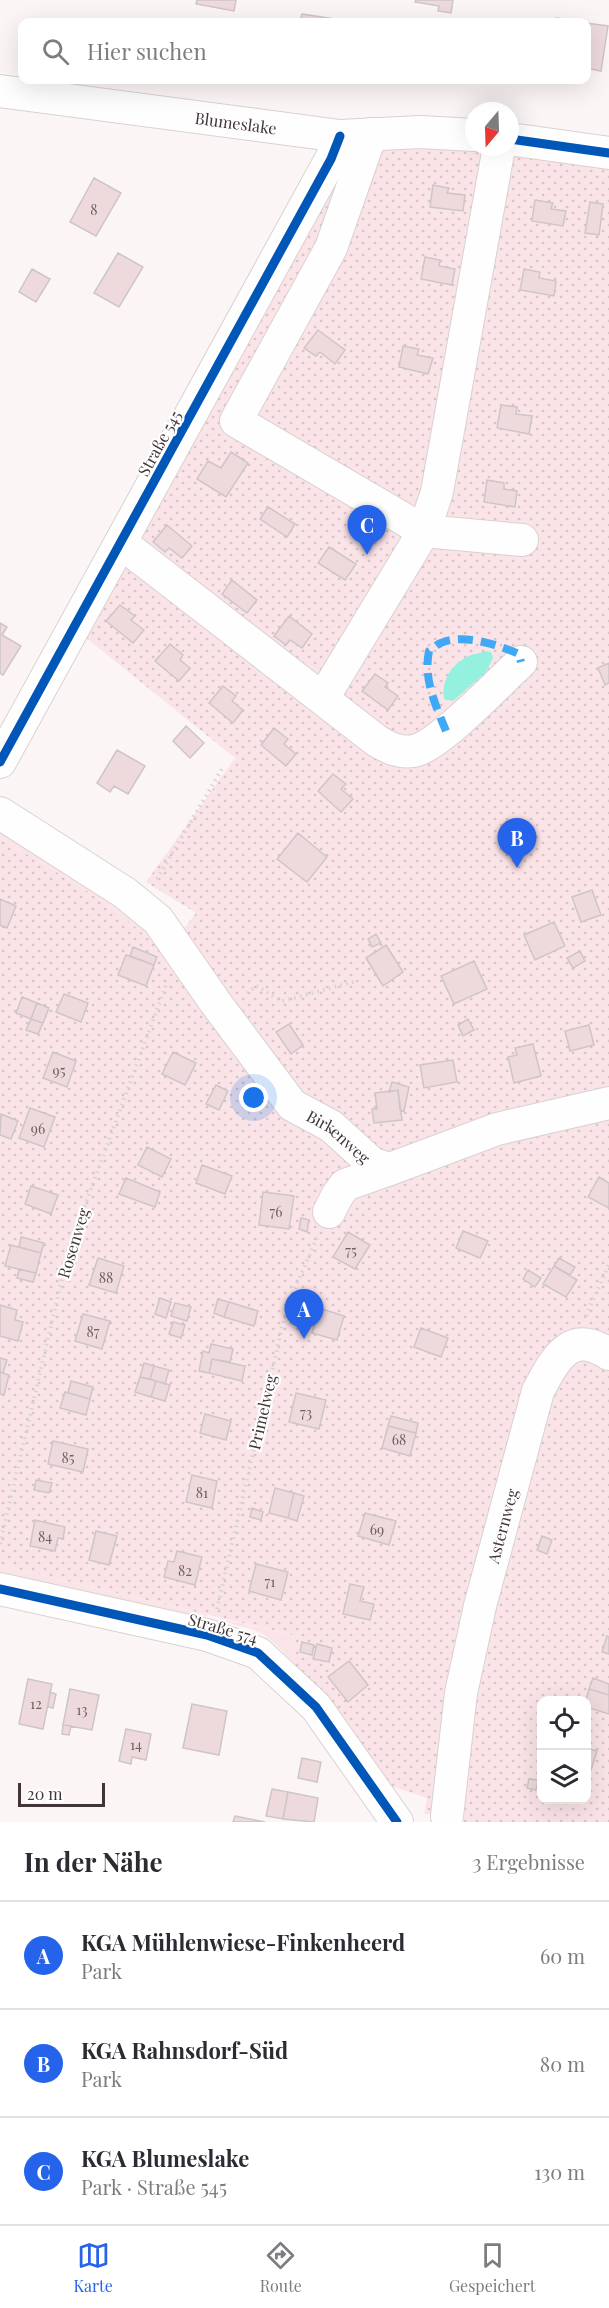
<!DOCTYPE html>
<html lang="de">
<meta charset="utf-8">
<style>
body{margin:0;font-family:"Playfair Display",serif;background:#f2f2f3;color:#2b2b33}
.controls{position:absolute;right:18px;bottom:18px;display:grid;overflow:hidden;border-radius:12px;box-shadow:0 6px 24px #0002}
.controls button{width:54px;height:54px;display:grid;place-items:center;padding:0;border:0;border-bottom:2px solid #e1e1e2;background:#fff;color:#2b2b33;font:30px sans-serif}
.compass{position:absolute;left:465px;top:102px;width:54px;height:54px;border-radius:50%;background:#fff;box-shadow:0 6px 24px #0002;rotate:199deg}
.scale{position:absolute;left:18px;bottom:15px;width:87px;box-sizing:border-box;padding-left:6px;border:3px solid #413637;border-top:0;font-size:16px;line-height:21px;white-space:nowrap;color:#413637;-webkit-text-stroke:4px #fff;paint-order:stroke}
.you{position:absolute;left:254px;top:1098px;width:21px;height:21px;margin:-15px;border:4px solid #fff;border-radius:50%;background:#1a73e8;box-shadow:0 0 0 9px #1a73e833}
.badge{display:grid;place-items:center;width:39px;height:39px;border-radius:50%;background:#2563eb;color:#fff;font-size:20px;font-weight:700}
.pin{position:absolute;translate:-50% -50px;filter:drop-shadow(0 2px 3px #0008)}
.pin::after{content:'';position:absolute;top:32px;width:21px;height:18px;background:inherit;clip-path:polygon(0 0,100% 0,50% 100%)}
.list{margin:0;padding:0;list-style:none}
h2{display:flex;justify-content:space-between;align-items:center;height:78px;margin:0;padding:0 24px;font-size:26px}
h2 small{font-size:20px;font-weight:400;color:#7c7c81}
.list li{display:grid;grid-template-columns:39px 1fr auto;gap:18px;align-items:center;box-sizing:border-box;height:108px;padding:0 24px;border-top:2px solid #e1e1e2}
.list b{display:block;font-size:22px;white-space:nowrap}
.list p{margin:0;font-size:20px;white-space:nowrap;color:#7c7c81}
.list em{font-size:20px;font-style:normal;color:#7c7c81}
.icon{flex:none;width:33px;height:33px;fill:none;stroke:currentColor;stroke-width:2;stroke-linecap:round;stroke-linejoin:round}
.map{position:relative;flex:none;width:609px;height:1822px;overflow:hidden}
.search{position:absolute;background:#fff;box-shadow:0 6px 24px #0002;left:18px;right:18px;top:18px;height:66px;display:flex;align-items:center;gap:15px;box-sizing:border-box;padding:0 21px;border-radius:12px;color:#7c7c81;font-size:22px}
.sheet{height:402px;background:#fff}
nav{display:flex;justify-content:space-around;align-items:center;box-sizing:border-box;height:84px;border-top:2px solid #e1e1e2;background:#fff;font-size:16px;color:#7c7c81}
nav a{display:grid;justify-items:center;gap:3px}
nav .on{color:#2563eb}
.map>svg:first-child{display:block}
.grass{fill:#fbe4e7}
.garden{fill:url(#garden-dots);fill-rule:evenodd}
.water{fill:#94f1e0}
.building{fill:#eedadd;stroke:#cec5c6;stroke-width:1.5}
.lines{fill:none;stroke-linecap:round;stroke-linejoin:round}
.minor-casing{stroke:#d9d1d2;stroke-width:34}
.path{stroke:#d7d3d3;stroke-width:4;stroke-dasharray:1.5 4.5;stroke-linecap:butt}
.minor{stroke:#fffefe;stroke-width:32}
.quiet{stroke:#3fa9f5;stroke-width:8;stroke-dasharray:15 8;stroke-linecap:butt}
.cycleway-casing{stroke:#fff;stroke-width:13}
.cycleway{stroke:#0057b8;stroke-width:9}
.labels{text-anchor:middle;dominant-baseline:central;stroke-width:4.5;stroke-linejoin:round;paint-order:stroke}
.number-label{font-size:14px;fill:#6c5f60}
.street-label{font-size:16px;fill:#413637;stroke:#fff}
</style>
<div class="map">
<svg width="609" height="1822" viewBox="0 0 609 1822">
<defs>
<pattern id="garden-dots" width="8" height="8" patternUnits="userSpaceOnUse" patternTransform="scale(1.5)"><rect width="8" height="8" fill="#fbe4e7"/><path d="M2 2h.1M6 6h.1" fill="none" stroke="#d8c4c7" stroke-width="1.8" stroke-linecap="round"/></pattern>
</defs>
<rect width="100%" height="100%" fill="#fcf5f6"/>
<path class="grass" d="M0,828L139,920L168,956L124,917L84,889L0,838Z
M0,1565L208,1615L204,1617L139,1603L81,1596L0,1576Z
M222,1619L297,1636L292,1661C280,1649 271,1637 254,1630C244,1626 231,1626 222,1619Z"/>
<path class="garden" d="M355,146L501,147L609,162V1822H464V1805L458,1817L424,1814L427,1798L382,1783L340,1720L292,1661L297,1636L0,1565V838L84,889L124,917L168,956L182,931L196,913L146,882L235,758L80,633ZM542,1700H586V1800H542Z"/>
<path class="water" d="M485,651L491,652L493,658L486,672L453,701L444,699C441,680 452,663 471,655C476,653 480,654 485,651Z"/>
<path class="building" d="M197,0H236L234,11L196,4Z
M416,0H453L451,13L438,11L439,6L415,2Z
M302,14L334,19V22H300Z
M556,18L585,22H556Z
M483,19L515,22H483Z
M586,23L608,26L601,71L586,68Z
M94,178L121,193L96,236L70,222Z
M433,185L449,188L447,193L465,195L463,211L430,207Z
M535,200L553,203L551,209L566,211L563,226L532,221Z
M590,202L603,204L599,235L585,233Z
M118,253L143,267L119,307L94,293Z
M425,257L440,260L439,266L455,269L452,285L421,279Z
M32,269L50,279L36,302L19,292Z
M524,269L540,272L539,278L556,281L554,296L520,290Z
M318,330L345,350L335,364L320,352L316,356L304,348Z
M403,346L419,349L417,355L433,358L428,374L399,367Z
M501,405L517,407L516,414L532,416L529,434L497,428Z
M231,452L248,463L226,497L197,479L208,461L221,468Z
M487,480L504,483V489L517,491L515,507L484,502Z
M268,507L295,524L287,537L260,519Z
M167,525L192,546L182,558L169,548L165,552L153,542Z
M329,547L356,564L345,580L318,563Z
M232,580L257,600L247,613L222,594Z
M120,605L135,616L131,620L144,630L133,643L106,621Z
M289,616L312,634L302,648L290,640L286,645L274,636Z
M0,623L7,627L2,635L21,646L3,675L0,673Z
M170,644L183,655L180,660L190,668L179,681L155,661Z
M609,663V683L605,685L598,668Z
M375,674L388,683L385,687L398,696L388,710L362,691Z
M223,686L236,696L232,701L243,710L233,723L209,703Z
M186,726L204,743L190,758L173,741Z
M274,728L288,739L284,744L296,754L286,766L261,745Z
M117,750L145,766L128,794L114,786L110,792L97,783Z
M333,774L346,784L341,789L353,799L341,812L318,791Z
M298,833L327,857L307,882L277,859Z
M592,890L601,915L581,922L572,897Z
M0,899L16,906L7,928L0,925Z
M554,922L565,946L535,960L524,935Z
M376,934L381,943L372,947L368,939Z
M386,945L403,972L383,986L366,958Z
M133,947L157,957L154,965L130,956Z
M580,951L585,961L573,968L567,958Z
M126,955L154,965L146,986L118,975Z
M474,961L487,989L454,1004L441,976Z
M64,994L88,1003L81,1022L56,1012Z
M22,997L37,1003L31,1019L16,1013Z
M37,1003L49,1008L43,1023L31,1019Z
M31,1019L43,1023L38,1034L26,1030Z
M468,1019L474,1030L463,1036L458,1025Z
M289,1024L303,1045L291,1054L276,1032Z
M589,1025L594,1045L570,1051L565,1031Z
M533,1044L541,1076L514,1083L508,1057L517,1055L515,1048Z
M53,1052L76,1061L67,1087L43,1078Z
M173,1052L196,1063L185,1085L162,1074Z
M453,1060L457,1082L424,1088L420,1065Z
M392,1082L409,1087L404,1111L400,1110L398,1090L389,1092Z
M216,1085L228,1091L219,1110L206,1104Z
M398,1090L402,1120L374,1123L372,1109H377L375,1093Z
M30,1108L55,1117L44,1147L19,1138Z
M1,1114L18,1121L11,1139L0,1135Z
M147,1147L171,1159L162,1177L138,1165Z
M202,1165L232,1176L225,1194L196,1183Z
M599,1177L609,1183V1208L588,1197Z
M126,1178L160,1192L155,1207L119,1194Z
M31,1186L58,1195L51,1214L25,1204Z
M263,1192L294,1196L289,1229L259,1225Z
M301,1218L309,1220L307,1232L299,1229Z
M463,1231L488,1241L480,1258L456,1248Z
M348,1232L370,1245L355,1269L333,1257Z
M21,1237L44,1243L41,1253L19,1247Z
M11,1245L41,1253L36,1273L5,1266Z
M98,1258L124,1266L116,1293L89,1285Z
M559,1258L575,1267L570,1275L554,1266Z
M554,1266L577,1280L566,1297L543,1284Z
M19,1269L36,1273L33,1282L17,1278Z
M528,1270L541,1278L535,1287L523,1279Z
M160,1298L171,1302L166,1318L155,1314Z
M218,1299L229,1302L224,1317L214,1313Z
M229,1302L258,1311L254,1326L224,1317Z
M175,1303L191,1307L187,1321L171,1316Z
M0,1305L17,1310L15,1320L23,1322L18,1341L0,1336Z
M310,1306L319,1308L314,1325L305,1322Z
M319,1308L344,1316L337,1340L312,1333Z
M83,1314L110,1321L102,1349L75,1341Z
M173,1322L185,1325L181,1338L169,1334Z
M421,1328L448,1338L441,1357L414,1347Z
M211,1344L233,1349L230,1362L212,1359L209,1373L199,1371L203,1351L209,1353Z
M0,1358L7,1360L3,1373L0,1372Z
M212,1359L245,1366L242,1381L209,1373Z
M144,1363L154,1366L150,1379L140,1377Z
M154,1366L169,1370L165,1384L150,1379Z
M0,1372L9,1375L4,1395L0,1394Z
M140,1377L156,1381L151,1397L135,1392Z
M71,1381L93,1387L90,1399L68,1393Z
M156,1381L170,1385L165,1401L151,1397Z
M65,1392L90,1399L86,1415L60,1408Z
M296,1393L326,1400L319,1429L289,1422Z
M205,1414L231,1421L226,1440L200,1433Z
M391,1416L418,1423L416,1433L388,1426Z
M388,1426L416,1433L410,1456L382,1448Z
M53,1441L88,1449L83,1472L48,1464Z
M192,1475L217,1481L212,1508L186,1502Z
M36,1480L52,1483L49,1493L34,1490Z
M275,1488L294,1493L288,1518L269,1513Z
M294,1493L304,1496L297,1521L288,1518Z
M252,1508L263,1512L261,1520L250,1517Z
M365,1513L396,1521L389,1545L358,1536Z
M35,1520L65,1527L63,1539L58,1538L55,1551L30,1546Z
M96,1531L117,1536L109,1565L89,1560Z
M542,1536L552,1540L547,1554L537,1550Z
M177,1551L202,1557L195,1585L164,1577L168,1561L174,1562Z
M256,1564L288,1572L281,1600L249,1591Z
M350,1584L364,1587L360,1601L374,1604L370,1620L343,1614Z
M607,1636L609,1637V1654L602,1652Z
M302,1642L314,1645L312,1655L300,1652Z
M317,1644L332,1648L329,1662L313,1659Z
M349,1661L368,1685L348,1702L328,1677Z
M593,1678L609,1684V1695L589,1689Z
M28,1679L52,1684L43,1729L19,1724Z
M70,1689L99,1695L92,1730L63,1725Z
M589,1689L609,1695V1714L586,1707V1700Z
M50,1692L56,1694L53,1708L48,1707Z
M192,1704L227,1711L219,1755L183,1748Z
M63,1725L71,1726L69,1735L62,1734Z
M126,1729L151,1734L146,1760L132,1757L131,1764L119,1761Z
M586,1748L597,1751L588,1779L586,1778Z
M302,1758L321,1762L317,1782L298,1778Z
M529,1779L538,1780L536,1790L527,1788Z
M272,1789L288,1792L283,1819L266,1816Z
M288,1792L318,1798L314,1822L283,1819Z
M235,1816L265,1822H233Z"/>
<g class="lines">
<defs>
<g id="minor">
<path id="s1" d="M0,91L340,136L420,132L474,135"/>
<path d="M371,134L331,248L236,421L424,531L522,540"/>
<path d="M510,139L609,153"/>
<path d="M121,545L129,549L377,741C389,748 399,753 413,751C437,748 499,682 521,662"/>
<path d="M323,698L424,531L437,492L499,147"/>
<path d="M0,762L331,159L340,136"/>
<path id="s2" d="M0,813L125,893L158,920L215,1002L292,1105L331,1126L373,1164L390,1169L497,1129L609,1103"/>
<path d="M329,1212L337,1196L345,1185L390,1169"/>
<path d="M0,1589L207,1635L258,1653L316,1707L397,1822"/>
<path id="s3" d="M447,1816L461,1693L480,1606L538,1391C555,1360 569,1328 609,1354"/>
</g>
</defs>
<use href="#minor" class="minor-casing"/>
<path class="path" d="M157,879L223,767
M247,993L256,986L282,1001L357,981
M586,1316L609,1264
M0,1544L69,1249L166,985
M217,1609L287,1306L317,1238"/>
<use href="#minor" class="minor"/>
<path class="quiet" d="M446,731C436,706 423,679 429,651C433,649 437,644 441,643C462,633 499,645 519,654L521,662"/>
<defs>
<path id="cycleway" d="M510,139L609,153
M0,762L331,159L340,136
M0,1589L207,1635L258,1653L316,1707L397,1822"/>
</defs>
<use href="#cycleway" class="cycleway-casing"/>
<use href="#cycleway" class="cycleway"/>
</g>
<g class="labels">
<g class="number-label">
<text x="94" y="209">8</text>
<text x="59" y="1070">95</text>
<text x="38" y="1128">96</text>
<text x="276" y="1211">76</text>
<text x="351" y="1250">75</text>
<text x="106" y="1277">88</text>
<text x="93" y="1331">87</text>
<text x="306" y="1412">73</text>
<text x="399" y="1439">68</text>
<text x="68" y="1457">85</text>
<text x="202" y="1492">81</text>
<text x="377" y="1529">69</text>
<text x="45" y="1536">84</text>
<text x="185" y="1570">82</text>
<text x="270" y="1581">71</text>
<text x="36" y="1703">12</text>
<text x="82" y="1709">13</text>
<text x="136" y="1744">14</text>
</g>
<g class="street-label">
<text stroke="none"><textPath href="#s1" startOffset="238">Blumeslake</textPath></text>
<text transform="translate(159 443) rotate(-61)">Straße 545</text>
<text stroke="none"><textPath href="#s2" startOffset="476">Birkenweg</textPath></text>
<text transform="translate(73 1243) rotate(-73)">Rosenweg</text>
<text transform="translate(262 1412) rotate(-77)">Primelweg</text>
<text stroke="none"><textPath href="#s3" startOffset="296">Asternweg</textPath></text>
<text transform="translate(223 1628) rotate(16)">Straße 574</text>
</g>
</g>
</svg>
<div class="controls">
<button><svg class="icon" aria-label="locate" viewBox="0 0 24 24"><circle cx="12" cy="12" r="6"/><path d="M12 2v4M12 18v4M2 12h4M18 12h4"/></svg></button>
<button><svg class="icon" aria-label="layers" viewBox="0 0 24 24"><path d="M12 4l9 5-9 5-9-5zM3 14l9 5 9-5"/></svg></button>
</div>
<svg class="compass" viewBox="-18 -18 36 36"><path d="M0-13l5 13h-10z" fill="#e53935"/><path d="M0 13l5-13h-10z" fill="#7c7c81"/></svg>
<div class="scale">20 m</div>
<div class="you"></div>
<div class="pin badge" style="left:304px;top:1339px">A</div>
<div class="pin badge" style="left:517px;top:868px">B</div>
<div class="pin badge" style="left:367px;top:555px">C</div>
<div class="search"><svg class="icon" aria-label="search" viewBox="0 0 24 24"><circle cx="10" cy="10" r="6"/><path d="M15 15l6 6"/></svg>Hier suchen</div>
</div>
<section class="sheet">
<h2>In der Nähe<small>3 Ergebnisse</small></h2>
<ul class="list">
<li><span class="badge">A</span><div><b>KGA Mühlenwiese-Finkenheerd</b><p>Park</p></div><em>60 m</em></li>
<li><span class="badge">B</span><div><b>KGA Rahnsdorf-Süd</b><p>Park</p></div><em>80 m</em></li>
<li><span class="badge">C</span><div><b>KGA Blumeslake</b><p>Park · Straße 545</p></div><em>130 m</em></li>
</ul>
</section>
<nav>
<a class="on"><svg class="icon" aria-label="map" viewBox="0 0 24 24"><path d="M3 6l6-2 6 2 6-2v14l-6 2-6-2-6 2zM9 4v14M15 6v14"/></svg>Karte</a>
<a><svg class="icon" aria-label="directions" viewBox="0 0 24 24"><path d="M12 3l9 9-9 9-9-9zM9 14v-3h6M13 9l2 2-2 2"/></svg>Route</a>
<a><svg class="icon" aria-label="saved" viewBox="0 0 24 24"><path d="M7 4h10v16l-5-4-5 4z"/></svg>Gespeichert</a>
</nav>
